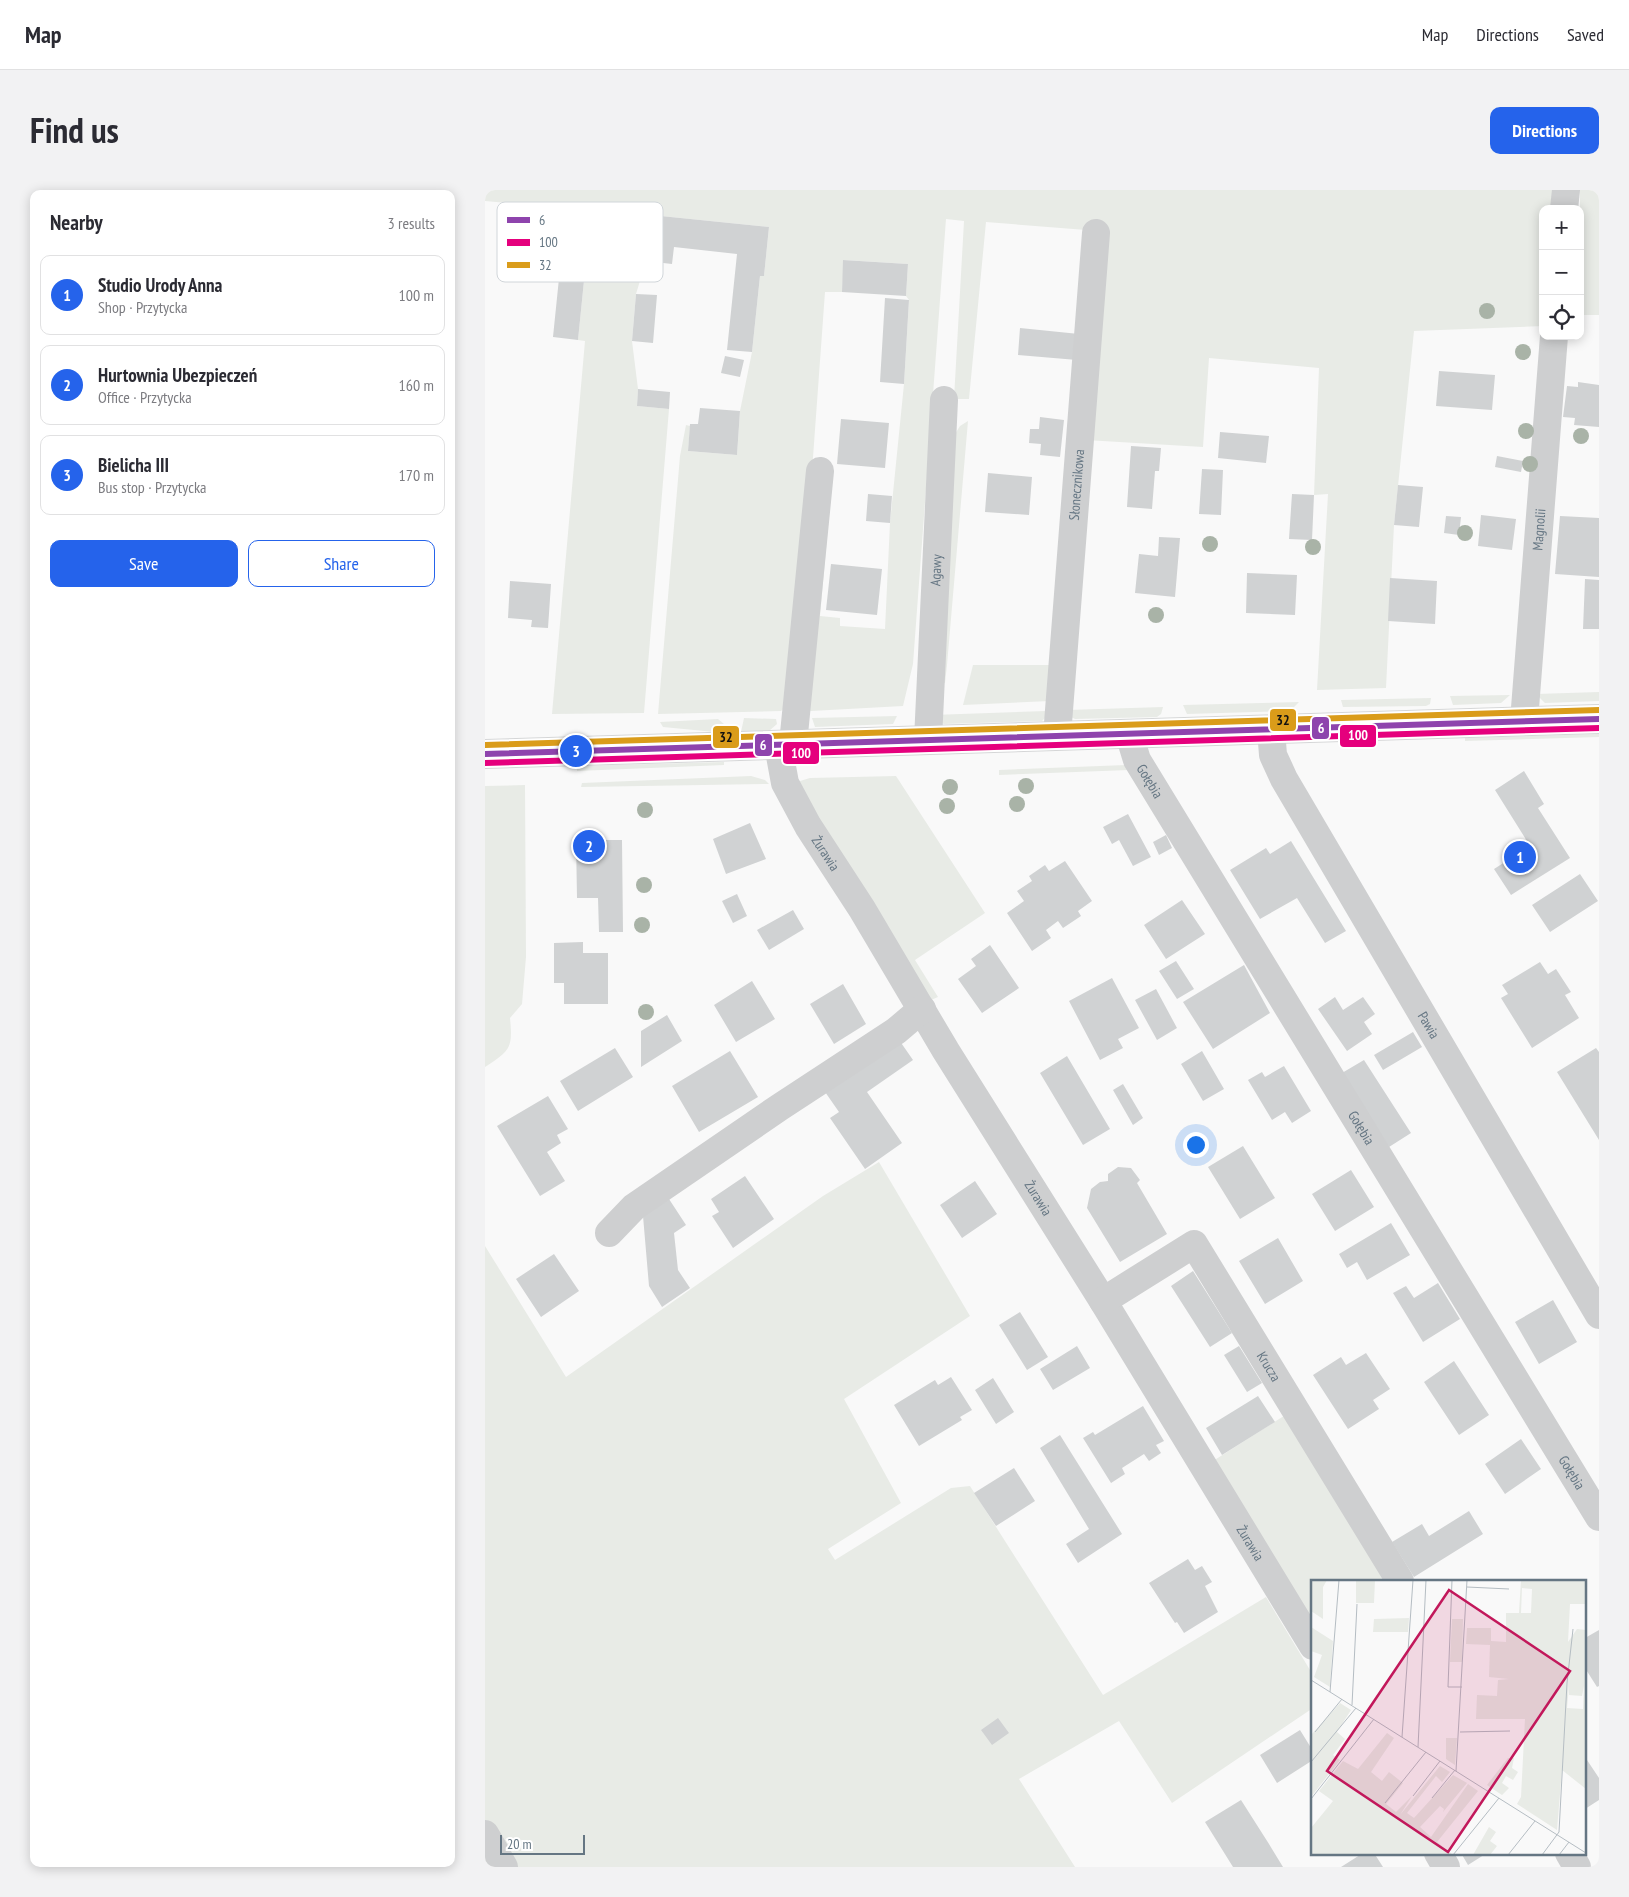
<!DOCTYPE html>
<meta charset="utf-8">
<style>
body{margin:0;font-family:"PT Sans Narrow",sans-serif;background:#f2f2f3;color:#2b2b33}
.controls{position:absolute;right:15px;top:15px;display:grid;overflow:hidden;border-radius:10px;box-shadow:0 2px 12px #0003}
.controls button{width:45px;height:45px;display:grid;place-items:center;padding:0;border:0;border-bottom:1px solid #e1e1e2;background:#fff;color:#2b2b33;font:25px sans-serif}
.scale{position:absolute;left:15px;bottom:12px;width:85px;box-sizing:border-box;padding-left:5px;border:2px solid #657683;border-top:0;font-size:14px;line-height:18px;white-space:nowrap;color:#657683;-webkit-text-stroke:4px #fff;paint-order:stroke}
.you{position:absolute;left:710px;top:954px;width:18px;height:18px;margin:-12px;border:4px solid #fff;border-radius:50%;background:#1a73e8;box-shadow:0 0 0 8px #1a73e833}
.badge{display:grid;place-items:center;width:32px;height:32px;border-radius:50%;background:#2563eb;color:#fff;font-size:16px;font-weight:700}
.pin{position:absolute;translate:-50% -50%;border:2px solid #fff;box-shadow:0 1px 5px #0006}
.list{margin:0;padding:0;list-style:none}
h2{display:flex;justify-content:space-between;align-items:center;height:65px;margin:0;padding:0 20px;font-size:21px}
h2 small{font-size:16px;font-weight:400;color:#7c7c81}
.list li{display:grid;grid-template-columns:32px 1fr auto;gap:15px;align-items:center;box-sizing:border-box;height:80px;margin:0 10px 10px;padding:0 10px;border:1px solid #e1e1e2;border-radius:10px}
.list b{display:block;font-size:19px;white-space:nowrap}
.list p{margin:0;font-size:16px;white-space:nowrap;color:#7c7c81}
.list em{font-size:16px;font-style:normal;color:#7c7c81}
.actions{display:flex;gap:10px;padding:15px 20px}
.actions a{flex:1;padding:11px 0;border:1px solid #2563eb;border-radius:10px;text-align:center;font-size:18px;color:#2563eb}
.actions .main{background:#2563eb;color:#fff}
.icon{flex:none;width:28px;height:28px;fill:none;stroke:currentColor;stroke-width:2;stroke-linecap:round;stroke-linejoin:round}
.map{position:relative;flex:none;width:1114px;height:1677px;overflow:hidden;border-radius:10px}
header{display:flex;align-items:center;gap:30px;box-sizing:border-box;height:70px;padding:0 25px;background:#fff;border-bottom:1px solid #e1e1e2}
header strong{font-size:24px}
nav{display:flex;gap:28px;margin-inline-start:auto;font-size:18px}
.intro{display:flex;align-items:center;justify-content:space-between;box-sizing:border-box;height:120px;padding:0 30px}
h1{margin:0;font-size:35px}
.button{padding:12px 22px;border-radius:10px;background:#2563eb;color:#fff;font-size:18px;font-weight:700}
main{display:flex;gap:30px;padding:0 30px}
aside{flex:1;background:#fff;border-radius:10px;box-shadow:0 2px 12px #0003}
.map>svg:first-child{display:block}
.green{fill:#e8ebe6}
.building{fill:#d0d2d3}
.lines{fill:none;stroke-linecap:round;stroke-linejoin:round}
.major-casing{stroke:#d5d6d7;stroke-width:30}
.minor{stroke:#cecfd0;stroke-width:28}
.major{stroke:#e1e2e2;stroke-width:28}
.bus-1-casing{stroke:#fff;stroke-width:10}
.bus-2-casing{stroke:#fff;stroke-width:10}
.bus-3-casing{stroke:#fff;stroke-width:10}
.bus-1{stroke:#8e44ad;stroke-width:6}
.bus-2{stroke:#e5007d;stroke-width:6}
.bus-3{stroke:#da9c1a;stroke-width:6}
.tree{fill:#a9b3a7}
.labels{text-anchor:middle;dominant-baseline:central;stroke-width:5;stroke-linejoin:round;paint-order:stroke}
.street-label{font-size:14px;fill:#657683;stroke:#fff}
.inset-road{fill:none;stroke:#b5bdc3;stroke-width:1}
.view{fill:#c2185b;fill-opacity:0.15;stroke:#c2185b;stroke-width:2.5}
.inset-edge{fill:none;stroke:#657683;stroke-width:2.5}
.key{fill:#fff;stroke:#d1d6da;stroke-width:1}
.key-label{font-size:14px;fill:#657683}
.line-badge{stroke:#fff;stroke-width:2}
.badge-label{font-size:14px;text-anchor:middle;font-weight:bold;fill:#fff}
.pale-badge-label{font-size:14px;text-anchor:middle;font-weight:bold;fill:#111}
</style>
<header>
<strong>Map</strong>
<nav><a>Map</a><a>Directions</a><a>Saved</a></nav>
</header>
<div class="intro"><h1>Find us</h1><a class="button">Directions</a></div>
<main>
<aside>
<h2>Nearby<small>3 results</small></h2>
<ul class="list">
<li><span class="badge">1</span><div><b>Studio Urody Anna</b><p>Shop · Przytycka</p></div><em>100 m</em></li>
<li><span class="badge">2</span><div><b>Hurtownia Ubezpieczeń</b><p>Office · Przytycka</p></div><em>160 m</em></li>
<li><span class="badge">3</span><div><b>Bielicha III</b><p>Bus stop · Przytycka</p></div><em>170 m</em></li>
</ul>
<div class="actions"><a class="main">Save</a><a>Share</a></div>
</aside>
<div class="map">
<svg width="1114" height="1677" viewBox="0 0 1114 1677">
<rect width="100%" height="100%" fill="#f9f9f9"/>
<path class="green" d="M0,0H1070L1068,19H1058V136L929,141L909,335L901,498L832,500L843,304L829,305L834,178L724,168L718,257L584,249L601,40L501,32L484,209H469L479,31L461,29L428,474L418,516L326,521L317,519L348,281L335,426L355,428V436L400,439L405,333L419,194L424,110L421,106L423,74L359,70L357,102H340L327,281L301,516L296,521L173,524L195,266L201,235L205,236L203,261L252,265L255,221L267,162L275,86H279L284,37L166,25L161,71L151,104L147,151L153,199L152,216L184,219L159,523L67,524L100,151L93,150L102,61H107L110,21L0,11Z
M1095,0H1114V125H1095Z
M483,231L462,475L460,493H450L470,244L475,236Z
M488,475H567L565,511L478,515Z
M1114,502V511L1060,513L1051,504Z
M1025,505L1016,513L968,515L965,506Z
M946,508L945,514L941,516L858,517L856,510Z
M814,512L805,521L702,524L698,515Z
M678,517L676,524L672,527L590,529L584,526L582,520Z
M561,521V527L557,531L459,534L451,531L447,525Z
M412,526L408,534L330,537L327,528Z
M259,528L291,529L292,534L284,541L256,542Z
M233,529L239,534L240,543L178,537L175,532Z
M1114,544V547L980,551V548Z
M239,572V575L92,581V576Z
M641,575L644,580L514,585V580Z
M266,586L280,590L284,594L96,597L97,593Z
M411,586L500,723L430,770L453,807L446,810L314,596L315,591L325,588Z
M40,595L41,767L37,814L25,828C28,859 25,860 0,877V596Z
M394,972L485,1126L359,1209L416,1313L343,1359L350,1370L466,1298L485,1296L618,1505L781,1407L828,1485V1518L687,1613L634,1531L534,1589L590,1677H0V1056L81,1187L338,1006Z
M802,1224L905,1391H828V1434L728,1271Z"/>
<path class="building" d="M166,25L284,37L279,86H275L267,162L242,160L252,64L189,57L187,74L161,71Z
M77,59L102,61L93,150L68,147Z
M358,70L423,74L421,106L357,102Z
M151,104L172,105L168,153L147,151Z
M400,108L424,110L419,194L395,192Z
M535,138L594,144L592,170L533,165Z
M240,166L259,170L255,187L236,183Z
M954,181L1010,185L1007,220L951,216Z
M1093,192L1114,195V237L1089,235L1090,228L1078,227L1082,196L1093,197Z
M153,199L185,202L184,219L152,216Z
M215,218L255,221L252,265L203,261L205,234H213Z
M555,227L579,230L575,267L555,265L556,254L544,253L545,239H554Z
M356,229L404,233L400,278L352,274Z
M735,242L784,246L781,273L733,268Z
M646,256L676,258L674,281H670L667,319L642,317Z
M1012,266L1038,271L1036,282L1010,277Z
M717,279L738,280L736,325L714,324Z
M503,283L547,287L544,325L500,322Z
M913,295L938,297L934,337L909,335Z
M383,304L407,306L405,333L381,331Z
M807,304L829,305L827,350L804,349Z
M996,325L1031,329L1027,360L993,356Z
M961,326L976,327L974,345L959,343Z
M1075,326L1114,328V387L1070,384Z
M674,347L695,348L690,407L650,403L654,364L673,366Z
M346,374L397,379L392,425L341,420Z
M762,383L812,385L810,425L761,423Z
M905,388L952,391L950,434L903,431Z
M1100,389L1114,390V439H1098Z
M25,391L66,394L63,438L46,437L47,430L23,428Z
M1039,581L1059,614L1053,618L1085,668L1026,705L1009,679L1045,656L1010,600Z
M643,624L666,667L648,676L634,650L627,654L618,637Z
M265,633L281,669L241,684L228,649Z
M681,645L687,658L674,665L668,652Z
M91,650H137L138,742H114L113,708H92Z
M806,651L861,741L840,753L812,708L775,729L745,680L781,658L785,664Z
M580,671L607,711L593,721L596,726L578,738L573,731L561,740L566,748L547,761L522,723L539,711L532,701L547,691L544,686L560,675L564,681Z
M1095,684L1113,711L1065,742L1047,715Z
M252,704L262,726L248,733L237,711Z
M697,710L720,744L681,769L659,735Z
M308,720L319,739L284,760L272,740Z
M98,752V763H123V814H79V793H69V753Z
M505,755L534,798L497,823L473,789L491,776L486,769Z
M691,771L709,799L692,809L674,781Z
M1055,772L1063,784L1071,779L1086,802L1080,805L1094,828L1047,858L1016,808L1023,804L1017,795Z
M759,775L785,823L728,859L698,812Z
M627,788L654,838L633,849L638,858L615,870L584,811Z
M267,791L290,829L251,852L229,815Z
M358,794L381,834L349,854L325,814Z
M671,799L692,838L672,850L650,810Z
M850,807L858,820L878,807L890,824L879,832L887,844L862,861L833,819Z
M182,825L197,851L156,877V841Z
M928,842L937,857L898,880L889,865Z
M412,847L428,870L382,902L417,953L380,979L345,928L354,922L338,899Z
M130,858L148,887L93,921L75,891Z
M1111,858L1114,862V950L1072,882Z
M245,861L273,907L214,942L187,896Z
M717,861L739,899L718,911L696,874Z
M582,866L625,939L598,955L555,883Z
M879,870L926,943L904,957L857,883Z
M799,876L826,921L807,933L800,922L787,930L763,890L777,882L780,887Z
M638,894L658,928L648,935L628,900Z
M63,906L83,939L72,945L76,953L62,962L80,991L55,1006L12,936Z
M758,956L790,1008L755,1029L723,977Z
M633,977L646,978L655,990L652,993L682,1044L635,1072L602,1018L606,999L615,992L623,991V984Z
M866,980L889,1017L850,1041L827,1004Z
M260,986L289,1029L248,1058L227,1026L234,1022L226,1009Z
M490,991L512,1024L477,1048L455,1015Z
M184,1009L201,1035L189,1043L193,1080L205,1098L177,1117L164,1096L158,1026Z
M906,1033L925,1065L882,1090L872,1072L862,1078L854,1064Z
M793,1048L818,1091L780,1114L754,1071Z
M69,1064L94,1101L56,1127L31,1089Z
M708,1081L747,1143L725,1157L686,1096Z
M953,1093L975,1129L938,1152L908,1103L921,1096L929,1108Z
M1068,1110L1092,1152L1054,1174L1030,1132Z
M535,1122L563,1167L542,1180L514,1135Z
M592,1156L605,1178L568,1200L555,1179Z
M754,1156L777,1193L762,1202L739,1165Z
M881,1163L905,1199L888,1210L894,1219L863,1239L828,1185L856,1167L861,1175Z
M969,1171L1004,1225L974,1245L939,1192Z
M466,1187L487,1220L475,1227L477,1230L434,1256L409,1215L450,1190L453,1195Z
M508,1188L529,1222L511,1234L490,1200Z
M773,1206L790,1232L737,1265L721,1238Z
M658,1216L679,1251L671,1255L676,1263L664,1271L659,1264L637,1278L640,1284L626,1293L598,1248L608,1242L610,1245Z
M575,1245L637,1344L593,1373L581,1354L604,1339L555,1258Z
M1036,1249L1056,1279L1020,1304L1000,1274Z
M529,1278L550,1311L511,1336L489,1303Z
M984,1321L998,1344L929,1387L907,1352L937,1334L944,1346Z
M703,1369L710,1380L717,1376L727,1392L720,1396L733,1422L699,1443L692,1432L690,1433L664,1393Z
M1114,1440V1496L1112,1497L1100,1478V1448Z
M513,1528L524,1543L507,1555L496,1540Z
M815,1540L828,1561V1570L792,1593L775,1565Z
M1100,1567L1114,1588V1610L1100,1619Z
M756,1610L784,1654L798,1677H748L720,1632Z
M878,1663H889L898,1677H856Z
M976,1663H1002L983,1675Z"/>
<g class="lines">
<defs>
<path id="major" d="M0,564L1114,529"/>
</defs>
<use href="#major" class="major-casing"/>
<g class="minor">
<path d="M1079,19L1081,0"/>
<path id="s1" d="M1039,531L1069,146"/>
<path id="s2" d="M786,539L788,565L799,589L1114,1125"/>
<path id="s3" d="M644,544L652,570L1114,1327"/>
<path id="s4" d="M572,546L611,43"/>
<path id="s5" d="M443,550L459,210"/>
<path d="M308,554L335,281"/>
<path id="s6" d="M293,555L300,593L323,636L377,719L461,861L618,1111L828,1456"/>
<path d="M124,1043L149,1017L295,917L411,841L437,819"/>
<path id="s7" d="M618,1111L709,1054L915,1391"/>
<path d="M0,1644L19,1677"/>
<path d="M953,1663L961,1677"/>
<path d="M1084,1663L1092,1677"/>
</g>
<use href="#major" class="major"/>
<defs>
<path id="bus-1" d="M0,564L1114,529"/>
<path id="bus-2" d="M0,573L1114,538"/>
<path id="bus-3" d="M0,555L1114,520"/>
</defs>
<use href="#bus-1" class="bus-1-casing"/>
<use href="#bus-2" class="bus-2-casing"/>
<use href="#bus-3" class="bus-3-casing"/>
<use href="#bus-1" class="bus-1"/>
<use href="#bus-2" class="bus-2"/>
<use href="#bus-3" class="bus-3"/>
</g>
<g class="tree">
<circle cx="1002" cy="121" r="8"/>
<circle cx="1038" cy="162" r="8"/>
<circle cx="1041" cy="241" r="8"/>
<circle cx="1096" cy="246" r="8"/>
<circle cx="1045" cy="274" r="8"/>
<circle cx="980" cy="343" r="8"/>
<circle cx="725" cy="354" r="8"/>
<circle cx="828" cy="357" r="8"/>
<circle cx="671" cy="425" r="8"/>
<circle cx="541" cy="596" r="8"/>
<circle cx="465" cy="597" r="8"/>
<circle cx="532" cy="614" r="8"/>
<circle cx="462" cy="616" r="8"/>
<circle cx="160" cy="620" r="8"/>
<circle cx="159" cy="695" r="8"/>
<circle cx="157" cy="735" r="8"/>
<circle cx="161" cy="822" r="8"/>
</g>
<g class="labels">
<g class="street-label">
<text stroke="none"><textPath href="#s4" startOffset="252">Słonecznikowa</textPath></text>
<text stroke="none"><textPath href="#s1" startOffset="192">Magnolii</textPath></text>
<text stroke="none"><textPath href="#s5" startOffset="170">Agawy</textPath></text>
<text stroke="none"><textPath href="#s3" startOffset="52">Gołębia</textPath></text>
<text stroke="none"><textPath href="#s6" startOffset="120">Żurawia</textPath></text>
<text stroke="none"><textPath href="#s2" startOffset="338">Pawia</textPath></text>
<text stroke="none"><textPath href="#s3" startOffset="458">Gołębia</textPath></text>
<text stroke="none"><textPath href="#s6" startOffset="525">Żurawia</textPath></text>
<text stroke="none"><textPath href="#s7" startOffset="251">Krucza</textPath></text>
<text stroke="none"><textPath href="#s3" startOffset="862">Gołębia</textPath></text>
<text stroke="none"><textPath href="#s6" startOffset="930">Żurawia</textPath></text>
</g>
</g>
<g transform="translate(826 1390)">
<rect width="275" height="275" fill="#f9f9f9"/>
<path d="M0,0H16L12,7V39L0,31ZM45,0H64L63,23H45ZM210,0H275V24H259L257,62L266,49L275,50V209L251,190L246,250L206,224L210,217L214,139H165L166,115L186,116L187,100L198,99L178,97L179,65L155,64L156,48H180V61L195,62V33H208ZM211,8L221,9L220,33H210ZM258,106V115L271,116L273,106L272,129L256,128ZM98,38L97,52H62L63,39ZM141,39H152L151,82H139ZM0,47L22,61L19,107L3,97L11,75L0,71ZM29,123L40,130L26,152L34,159L22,175L29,180L0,217V155ZM76,153L83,158L60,192L71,201L78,192L92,203L75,224L85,232L101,216L89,235L129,186L139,192L131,202L125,196L96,233L103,238L142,195L156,203L132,232L133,229L129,226L109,247L120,257L157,204L167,211L126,262L141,274L0,275V248L22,221L8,211L32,181L47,189ZM135,158H146L144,185L135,179ZM197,178H203L201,188L207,192L202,200L195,196L191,203L198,208L191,215L176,205ZM178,247L185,252L179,261L186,266L179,275H162Z" fill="#e8ebe6" fill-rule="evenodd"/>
<path class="inset-road" d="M141,0L137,107H151M156,7L198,9M0,100L275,273M19,112L28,0M41,125L46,24M4,152L31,119M149,152L199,151M91,157L102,0M107,167L115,0M0,182L45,128M145,191L156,0M102,216L129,181M121,218L144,190M0,219L63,139M74,223L115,172M142,275L188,218M197,275L224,241M231,275L248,252L256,103L262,49M248,275L258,262"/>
<path class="view" d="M138,10L259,91L137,272L16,191Z"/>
<rect width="275" height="275" class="inset-edge"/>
</g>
<rect x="12" y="12" width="166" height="80" rx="8" class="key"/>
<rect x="22" y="27" width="23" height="6" fill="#8e44ad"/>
<rect x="22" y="49" width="23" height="7" fill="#e5007d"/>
<rect x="22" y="72" width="23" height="6" fill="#da9c1a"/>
<g class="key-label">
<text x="54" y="35">6</text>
<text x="54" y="57">100</text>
<text x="54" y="80">32</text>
</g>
<g class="line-badge">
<rect x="784" y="518" width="28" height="24" rx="5" fill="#da9c1a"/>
<rect x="826" y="526" width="19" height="24" rx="5" fill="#8e44ad"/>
<rect x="854" y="534" width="38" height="24" rx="5" fill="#e5007d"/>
<rect x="227" y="535" width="28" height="24" rx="5" fill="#da9c1a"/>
<rect x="269" y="543" width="19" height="24" rx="5" fill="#8e44ad"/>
<rect x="297" y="551" width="38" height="24" rx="5" fill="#e5007d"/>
</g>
<g class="badge-label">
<text x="836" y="543">6</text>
<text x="873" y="550">100</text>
<text x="278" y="560">6</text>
<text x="316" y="568">100</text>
</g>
<g class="pale-badge-label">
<text x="798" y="535">32</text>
<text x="241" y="552">32</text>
</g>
</svg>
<div class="controls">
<button>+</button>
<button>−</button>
<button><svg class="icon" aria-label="locate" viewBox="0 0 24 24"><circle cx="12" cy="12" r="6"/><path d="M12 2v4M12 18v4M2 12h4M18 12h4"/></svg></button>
</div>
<div class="scale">20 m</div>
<div class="you"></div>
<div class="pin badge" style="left:1035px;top:667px">1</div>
<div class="pin badge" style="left:104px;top:656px">2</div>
<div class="pin badge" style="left:91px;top:561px">3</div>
</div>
</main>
